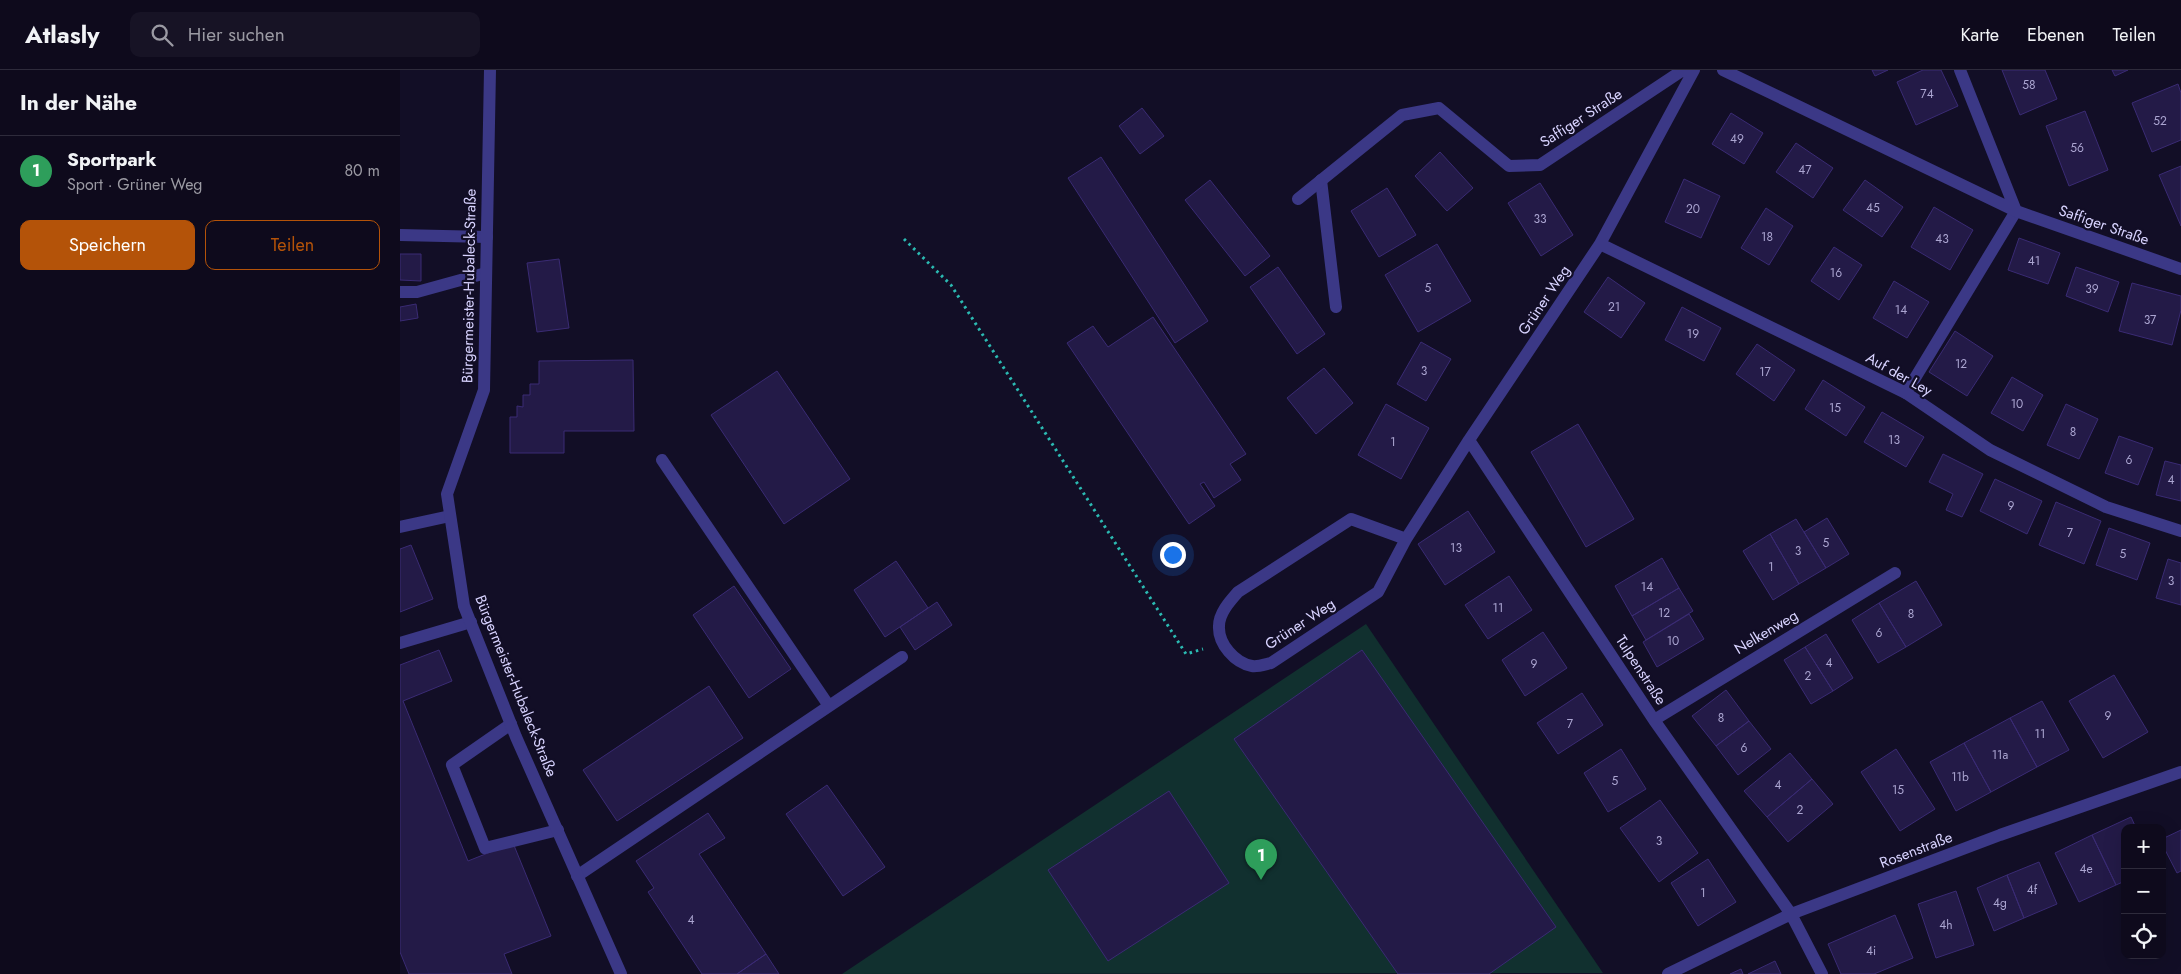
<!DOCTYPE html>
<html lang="de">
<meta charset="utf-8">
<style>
body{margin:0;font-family:Jost,sans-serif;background:#171325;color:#f1f3f6}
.controls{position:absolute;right:15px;bottom:15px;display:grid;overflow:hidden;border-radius:10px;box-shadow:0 5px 20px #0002}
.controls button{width:45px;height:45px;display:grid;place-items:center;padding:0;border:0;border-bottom:1px solid #2e2b3b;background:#0e0a1c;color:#f1f3f6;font:25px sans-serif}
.you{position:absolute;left:772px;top:484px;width:18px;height:18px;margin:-12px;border:4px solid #fff;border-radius:50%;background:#1a73e8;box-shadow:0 0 0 8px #1a73e833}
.badge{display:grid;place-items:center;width:32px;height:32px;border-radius:50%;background:#b45309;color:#fff;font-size:16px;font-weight:700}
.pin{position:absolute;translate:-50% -41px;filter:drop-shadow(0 1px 2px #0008)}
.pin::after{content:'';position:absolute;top:26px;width:18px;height:15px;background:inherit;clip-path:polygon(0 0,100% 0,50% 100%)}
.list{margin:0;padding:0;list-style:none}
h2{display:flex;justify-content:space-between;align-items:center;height:65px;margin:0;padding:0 20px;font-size:21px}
h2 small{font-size:16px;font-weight:400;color:#9b9aa3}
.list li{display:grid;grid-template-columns:32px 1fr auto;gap:15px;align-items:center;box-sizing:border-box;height:70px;padding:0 20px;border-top:1px solid #2e2b3b}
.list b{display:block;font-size:19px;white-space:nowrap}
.list p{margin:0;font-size:16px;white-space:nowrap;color:#9b9aa3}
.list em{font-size:16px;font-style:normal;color:#9b9aa3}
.actions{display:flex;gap:10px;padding:15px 20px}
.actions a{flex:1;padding:11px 0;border:1px solid #b45309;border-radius:10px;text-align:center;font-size:18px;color:#b45309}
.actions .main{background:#b45309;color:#fff}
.icon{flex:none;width:28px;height:28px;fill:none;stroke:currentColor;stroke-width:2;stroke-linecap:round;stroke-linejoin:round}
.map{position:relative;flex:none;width:1781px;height:904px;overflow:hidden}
header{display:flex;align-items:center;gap:30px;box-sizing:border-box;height:70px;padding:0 25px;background:#0e0a1c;border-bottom:1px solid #2e2b3b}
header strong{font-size:24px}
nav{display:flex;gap:28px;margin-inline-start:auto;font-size:18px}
.search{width:350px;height:45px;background:#171325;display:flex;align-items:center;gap:12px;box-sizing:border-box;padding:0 18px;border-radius:10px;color:#9b9aa3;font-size:19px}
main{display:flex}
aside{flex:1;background:#0e0a1c}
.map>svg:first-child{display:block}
.green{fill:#11302f}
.building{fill:#231a47;stroke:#3a2b74}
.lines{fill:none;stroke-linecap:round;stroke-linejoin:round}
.path{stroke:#2bbab2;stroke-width:3;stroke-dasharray:2.5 4;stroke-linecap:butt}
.service{stroke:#3b3886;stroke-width:12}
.minor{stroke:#3b3886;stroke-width:12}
.labels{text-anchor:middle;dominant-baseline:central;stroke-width:4.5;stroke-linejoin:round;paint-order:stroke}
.number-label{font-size:12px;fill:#aba5d1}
.street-label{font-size:15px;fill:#d8d3ff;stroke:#120e26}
</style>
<header>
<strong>Atlasly</strong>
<div class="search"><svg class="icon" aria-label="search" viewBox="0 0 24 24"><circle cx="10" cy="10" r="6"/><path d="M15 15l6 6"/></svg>Hier suchen</div>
<nav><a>Karte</a><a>Ebenen</a><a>Teilen</a></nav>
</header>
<main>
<aside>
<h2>In der Nähe<small></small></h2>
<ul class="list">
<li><span class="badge" style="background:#2e9e5b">1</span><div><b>Sportpark</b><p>Sport · Grüner Weg</p></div><em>80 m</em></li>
</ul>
<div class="actions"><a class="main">Speichern</a><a>Teilen</a></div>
</aside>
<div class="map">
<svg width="1781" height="904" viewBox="0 0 1781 904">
<rect width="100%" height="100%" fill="#120e26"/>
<path class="green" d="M966,554L1203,903L442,904Z"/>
<path class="building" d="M1472,0H1488L1475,6Z
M1523,0H1541L1558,36L1516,55L1497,12Z
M1602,0H1645L1657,29L1620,45Z
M1712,0H1728L1715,6Z
M1778,14L1781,23V70L1752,82L1732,33Z
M742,38L764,66L740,84L719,56Z
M1685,41L1708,100L1669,116L1646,56Z
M1331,43L1363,63L1344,94L1312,74Z
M1396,73L1433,98L1413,128L1376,102Z
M1040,82L1073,118L1047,141L1015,106Z
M701,87L808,251L775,273L668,108Z
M1781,96V156L1759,105Z
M1284,109L1320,126L1301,168L1265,152Z
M810,110L870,186L845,206L785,130Z
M1465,110L1503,137L1482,167L1443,140Z
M1140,113L1173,165L1141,186L1108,133Z
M987,118L1016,165L979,187L951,141Z
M1534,137L1573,160L1550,200L1511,177Z
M1366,138L1393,156L1369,195L1341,178Z
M1619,168L1660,183L1648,214L1608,200Z
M1037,174L1071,231L1018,262L985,205Z
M1434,177L1462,195L1439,230L1411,211Z
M0,184H21V211L0,210Z
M159,189L169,258L137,262L127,193Z
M878,197L925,264L897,284L850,217Z
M1676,197L1719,212L1708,242L1666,226Z
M1208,207L1245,233L1221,268L1184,242Z
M1494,211L1529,232L1507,268L1473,248Z
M1732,213L1781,226V240L1772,275L1719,261Z
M16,234L18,248L0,251V237Z
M1282,237L1321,258L1304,291L1265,270Z
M753,247L846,384L830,394L841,410L814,428L804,412L800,414L815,436L789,454L667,273L693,256L708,277Z
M1555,261L1593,286L1567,326L1529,302Z
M1021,272L1051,289L1026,331L997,314Z
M1357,274L1395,300L1374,331L1336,304Z
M233,290L234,361H164V383H110V347H117V336L123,337V325H130V314H139V291Z
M924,298L953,333L916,364L887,328Z
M377,301L450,409L384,454L311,345Z
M1612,307L1643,325L1623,361L1591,343Z
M1423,310L1465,337L1446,366L1405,339Z
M986,334L1029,358L1001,409L958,385Z
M1666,334L1698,349L1679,389L1647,375Z
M1482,342L1524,367L1506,397L1464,372Z
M1178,354L1234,449L1186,477L1131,382Z
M1719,366L1753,378L1738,415L1705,403Z
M1543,384L1583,404L1562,447L1546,440L1553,424L1529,412Z
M1765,391L1781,395V431L1756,425Z
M1595,409L1642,431L1627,464L1580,441Z
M1656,432L1701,451L1684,494L1639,475Z
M1068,441L1095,482L1045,515L1018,474Z
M1427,448L1449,484L1426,498L1404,462Z
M1396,449L1426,498L1399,514L1370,464Z
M1709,458L1750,473L1737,510L1696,495Z
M1370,464L1399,514L1373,530L1343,481Z
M11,475L33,529L0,542V479Z
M1262,488L1279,518L1232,546L1215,516Z
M1768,489L1781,493V535L1756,528Z
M496,491L528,538L485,567L454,520Z
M1109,506L1132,540L1088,569L1065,535Z
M1516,511L1542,555L1506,577L1479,533Z
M334,516L391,599L349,628L293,545Z
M1279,518L1293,541L1246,570L1232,546Z
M537,532L552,555L515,580L500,557Z
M1479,533L1506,577L1478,593L1452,550Z
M1289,544L1304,569L1257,597L1243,572Z
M1143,562L1167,598L1125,626L1102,590Z
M1426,564L1453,608L1433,621L1405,577Z
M1405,577L1433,621L1411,634L1384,590Z
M39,580L52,611L3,631L68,791L113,773L151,866L104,884L112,904H9L0,882V595Z
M962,580L1156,857L1089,904H998L834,669Z
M1714,605L1748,662L1703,688L1669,631Z
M309,616L343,668L217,751L183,700Z
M1326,620L1349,651L1316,676L1292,646Z
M1182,623L1203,655L1158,684L1137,653Z
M1642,631L1669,680L1637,697L1610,648Z
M1610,648L1637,697L1591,722L1564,673Z
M1349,651L1371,679L1338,705L1316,676Z
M1564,673L1591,722L1556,741L1530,692Z
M1221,679L1246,719L1208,742L1184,703Z
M1496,679L1535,739L1500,761L1461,702Z
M1390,683L1412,709L1367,747L1344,721Z
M1412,709L1433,734L1388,772L1367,747Z
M427,715L485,797L443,826L386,744Z
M769,721L829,813L708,891L648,800Z
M1260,730L1298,783L1259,812L1220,758Z
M308,743L325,768L299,784L366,884L337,904H302L248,822L254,818L236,791Z
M1731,747L1736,758H1725V811L1716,815L1692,765Z
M1781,760V801L1777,803L1762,774V769Z
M1692,765L1716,815L1679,832L1655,783Z
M1308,789L1336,832L1298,856L1271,813Z
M1639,792L1657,834L1624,848L1607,805Z
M1607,805L1624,848L1594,861L1577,818Z
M1556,821L1574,875L1536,888L1518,834Z
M1495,845L1513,888L1474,904H1441L1428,874Z
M366,884L379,904H337Z
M1375,891L1381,904H1348Z
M1341,899L1343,904H1330Z"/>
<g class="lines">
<path class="path" d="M504,169L551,215L786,584L803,579"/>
<path class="service" d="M921,110L936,237
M0,165L87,167
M0,222H17L86,203
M1506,323L1616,141
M262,390L429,636
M0,457L50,446
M0,573L71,552
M111,654L52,695L85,778L158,760
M177,806L502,587"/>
<path class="minor" d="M90,0L84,320L47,424L64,536L116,667L221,904
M1323,0L1616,141L1781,199
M1560,0L1616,141
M898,129L1002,45L1039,38L1109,96L1140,95L1283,0
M1200,174L1506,323L1590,380L1706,437L1781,461
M1069,370L1254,650L1391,844L1422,904
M1006,469L951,449L838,522C830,531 819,543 819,556C818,574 835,593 852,596C858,597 866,594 871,593L978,522L1006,469L1069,370L1200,174L1294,0
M1254,650L1495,503
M1268,904L1391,844L1600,765L1781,702"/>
</g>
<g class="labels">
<g class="number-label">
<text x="1629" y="15">58</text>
<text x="1527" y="24">74</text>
<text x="1760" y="51">52</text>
<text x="1337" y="69">49</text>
<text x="1677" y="78">56</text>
<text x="1405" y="100">47</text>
<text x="1473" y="138">45</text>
<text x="1293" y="139">20</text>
<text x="1140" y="149">33</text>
<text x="1367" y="167">18</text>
<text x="1542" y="169">43</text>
<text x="1634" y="191">41</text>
<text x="1436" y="203">16</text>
<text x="1028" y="218">5</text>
<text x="1692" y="219">39</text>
<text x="1214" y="237">21</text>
<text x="1501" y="240">14</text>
<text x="1750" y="250">37</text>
<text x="1293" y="264">19</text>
<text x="1561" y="294">12</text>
<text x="1024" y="301">3</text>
<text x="1365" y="302">17</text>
<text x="1617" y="334">10</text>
<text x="1435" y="338">15</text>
<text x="1673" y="362">8</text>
<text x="1494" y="370">13</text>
<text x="993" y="372">1</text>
<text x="1729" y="390">6</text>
<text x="1771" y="410">4</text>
<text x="1611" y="436">9</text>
<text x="1670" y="463">7</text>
<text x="1426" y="473">5</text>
<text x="1056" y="478">13</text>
<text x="1398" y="481">3</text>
<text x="1723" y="484">5</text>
<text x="1371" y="497">1</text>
<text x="1771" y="511">3</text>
<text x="1247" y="517">14</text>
<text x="1098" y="538">11</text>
<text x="1264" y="543">12</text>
<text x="1511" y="544">8</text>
<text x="1479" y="563">6</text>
<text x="1273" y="571">10</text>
<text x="1429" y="593">4</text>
<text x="1134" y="594">9</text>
<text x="1408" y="606">2</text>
<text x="1708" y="646">9</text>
<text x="1321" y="648">8</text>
<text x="1170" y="654">7</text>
<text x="1640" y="664">11</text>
<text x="1344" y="678">6</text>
<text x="1600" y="685">11a</text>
<text x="1560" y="707">11b</text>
<text x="1215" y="711">5</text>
<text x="1378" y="715">4</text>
<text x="1498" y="720">15</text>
<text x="1400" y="740">2</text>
<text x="1259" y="771">3</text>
<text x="1686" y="799">4e</text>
<text x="1632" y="820">4f</text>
<text x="1303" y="823">1</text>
<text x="1600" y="833">4g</text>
<text x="291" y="850">4</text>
<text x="1546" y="855">4h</text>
<text x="1471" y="881">4i</text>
</g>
<g class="street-label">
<text transform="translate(1181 48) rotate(-33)">Saffiger Straße</text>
<text transform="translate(1704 155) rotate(19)">Saffiger Straße</text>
<text transform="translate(69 216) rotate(-89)">Bürgermeister-Hubaleck-Straße</text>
<text transform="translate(1144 230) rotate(-56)">Grüner Weg</text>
<text transform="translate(1499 304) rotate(29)">Auf der Ley</text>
<text transform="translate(900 554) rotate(-33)">Grüner Weg</text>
<text transform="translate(1366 562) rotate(-31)">Nelkenweg</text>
<text transform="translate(1241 600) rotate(57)">Tulpenstraße</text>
<text transform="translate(116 616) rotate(68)">Bürgermeister-Hubaleck-Straße</text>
<text transform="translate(1516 780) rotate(-21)">Rosenstraße</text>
</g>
</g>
</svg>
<div class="controls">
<button>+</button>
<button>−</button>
<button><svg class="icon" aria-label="locate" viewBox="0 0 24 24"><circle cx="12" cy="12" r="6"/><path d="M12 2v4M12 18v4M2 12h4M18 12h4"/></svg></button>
</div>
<div class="you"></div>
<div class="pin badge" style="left:861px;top:810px;background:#2e9e5b">1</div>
</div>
</main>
